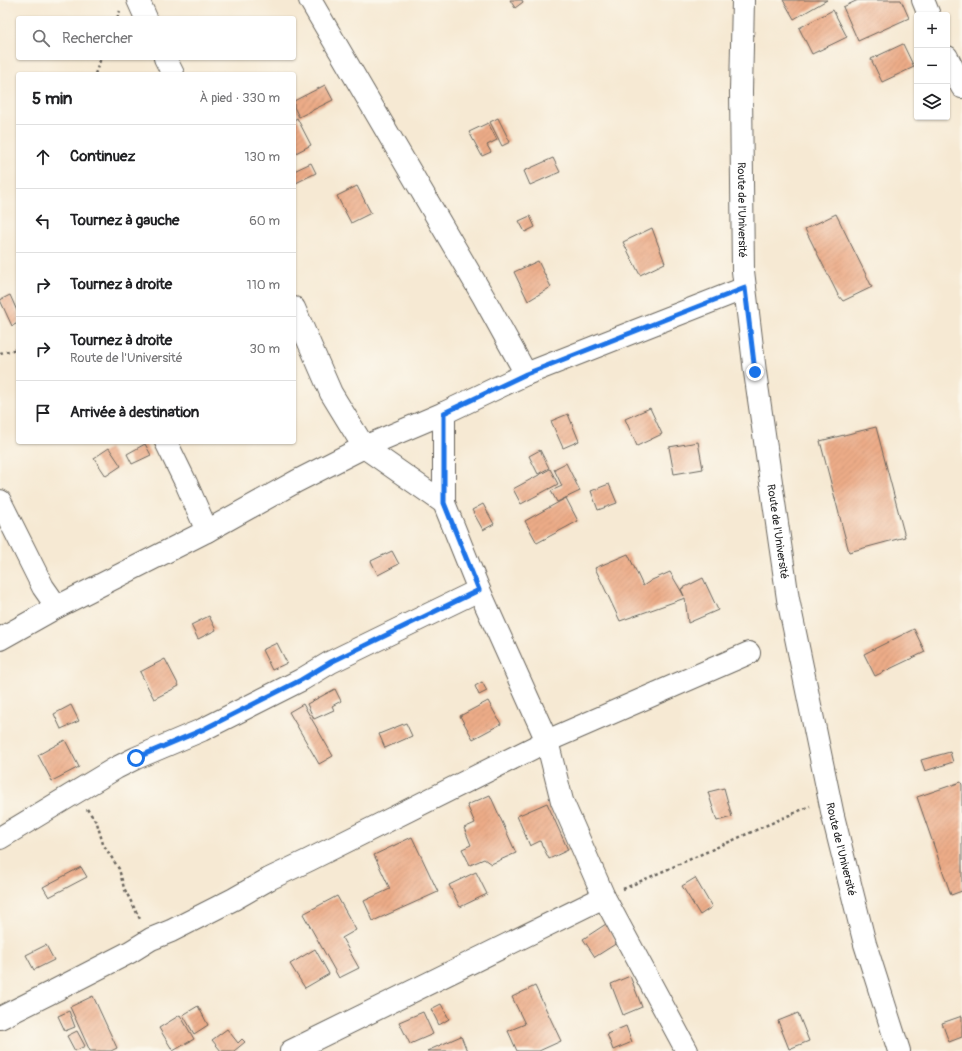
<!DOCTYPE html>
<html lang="fr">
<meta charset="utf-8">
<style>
body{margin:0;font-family:Pangolin,sans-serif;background:#f6f6f6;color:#202124}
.controls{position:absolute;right:12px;top:12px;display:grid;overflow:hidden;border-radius:4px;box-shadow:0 1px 3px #0004}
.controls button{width:36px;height:36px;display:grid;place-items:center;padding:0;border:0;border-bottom:1px solid #e0e0e0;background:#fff;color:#202124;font:20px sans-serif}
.stop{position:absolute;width:12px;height:12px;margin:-9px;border:3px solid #1a73e8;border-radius:50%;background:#fff}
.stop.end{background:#1a73e8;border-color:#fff;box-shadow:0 1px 4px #0008}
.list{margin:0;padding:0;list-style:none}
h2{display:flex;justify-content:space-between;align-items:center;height:52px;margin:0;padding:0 16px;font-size:17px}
h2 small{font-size:13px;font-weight:400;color:#757577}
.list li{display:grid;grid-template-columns:26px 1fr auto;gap:12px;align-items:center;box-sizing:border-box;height:64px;padding:0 16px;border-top:1px solid #e0e0e0}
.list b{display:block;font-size:15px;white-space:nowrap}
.list p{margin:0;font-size:13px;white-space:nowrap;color:#757577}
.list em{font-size:13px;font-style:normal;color:#757577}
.icon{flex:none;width:22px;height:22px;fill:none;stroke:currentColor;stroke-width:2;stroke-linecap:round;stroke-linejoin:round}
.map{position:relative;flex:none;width:962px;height:1051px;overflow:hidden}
.search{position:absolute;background:#fff;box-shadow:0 1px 3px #0004;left:16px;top:16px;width:280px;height:44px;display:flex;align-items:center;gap:10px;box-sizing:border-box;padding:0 14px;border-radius:4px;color:#757577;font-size:15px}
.panel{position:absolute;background:#fff;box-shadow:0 1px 3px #0004;left:16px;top:72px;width:280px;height:372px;border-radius:4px}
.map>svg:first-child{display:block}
.building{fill:url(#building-hatch)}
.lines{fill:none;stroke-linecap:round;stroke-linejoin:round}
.minor-casing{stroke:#68645c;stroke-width:24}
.path{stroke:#68645c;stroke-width:2.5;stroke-dasharray:3 3;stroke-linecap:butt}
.minor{stroke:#fff;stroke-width:22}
.route{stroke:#1a73e8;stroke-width:5}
.labels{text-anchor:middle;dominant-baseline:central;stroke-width:4;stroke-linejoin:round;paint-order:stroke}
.street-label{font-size:11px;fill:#1c1c1c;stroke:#fbf7ec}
</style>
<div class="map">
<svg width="962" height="1051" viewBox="0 0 962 1051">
<defs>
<pattern id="building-hatch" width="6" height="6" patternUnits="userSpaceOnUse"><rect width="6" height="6" fill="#ecac88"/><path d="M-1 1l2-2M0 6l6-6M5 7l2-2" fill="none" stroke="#ca9375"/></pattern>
</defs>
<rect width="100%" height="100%" fill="#fbf7ec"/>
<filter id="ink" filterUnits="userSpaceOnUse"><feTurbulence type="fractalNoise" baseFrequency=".025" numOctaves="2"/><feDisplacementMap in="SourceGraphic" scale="8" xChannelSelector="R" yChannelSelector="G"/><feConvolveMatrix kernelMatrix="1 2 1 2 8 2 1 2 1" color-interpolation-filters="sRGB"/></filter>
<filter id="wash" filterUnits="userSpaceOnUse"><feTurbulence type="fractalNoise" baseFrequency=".012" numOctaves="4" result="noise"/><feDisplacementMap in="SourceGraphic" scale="16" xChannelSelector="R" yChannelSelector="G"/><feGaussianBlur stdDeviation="0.9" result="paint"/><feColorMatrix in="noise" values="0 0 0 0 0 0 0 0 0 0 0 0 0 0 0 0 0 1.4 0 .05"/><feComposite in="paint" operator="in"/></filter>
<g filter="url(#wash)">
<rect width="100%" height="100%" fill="#f6e9d3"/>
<g id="blocks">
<path class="building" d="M510,0H522L523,2L515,8Z
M783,0H827L794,19Z
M858,0H901L909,18L858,41L843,7Z
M833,10L847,37L812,54L799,28Z
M903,44L914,67L882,82L871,59Z
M325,85L333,100L299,117L294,107V101Z
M297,118L311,145L294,154V120Z
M498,118L510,142L502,146L490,122Z
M488,123L497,140L487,145L491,152L482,156L469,132Z
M553,158L560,172L530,185L524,171Z
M311,163L316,173L294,184V171Z
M357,186L371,213L351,223L337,196Z
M836,214L872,287L843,301L838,295L805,229Z
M530,216L535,227L525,232L519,221Z
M652,228L665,263L640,275L623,242Z
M538,261L551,287L528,301L514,272Z
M10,295L18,313V323L12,326L0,300Z
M650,408L662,434L637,446L625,419Z
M568,414L579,441L563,448L551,421Z
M876,427L905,537L849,552L820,441Z
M698,442L703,469L674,474L669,447Z
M145,444L151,455L132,464L127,454Z
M109,448L121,466L106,476L94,458Z
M540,450L549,468L538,474L529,456Z
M566,463L580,491L557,502L551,491L562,486L554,469Z
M550,469L558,484L521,504L513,489Z
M609,484L617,503L598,510L591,491Z
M566,498L578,521L537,543L525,521Z
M483,504L494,524L483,530L472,510Z
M392,551L399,564L378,575L371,561Z
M628,554L643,586L652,580L670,572L684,596L681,589L703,578L718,610L688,623L685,598L620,621L595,568Z
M209,616L216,630L198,639L191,625Z
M914,629L925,652L875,676L864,654Z
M277,643L287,663L272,670L262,650Z
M165,659L179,686L154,699L140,672Z
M482,682L487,691L479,695L475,686Z
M335,689L341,701L332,706L334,710L314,719L307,704Z
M488,701L501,724L473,739L460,716Z
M303,704L333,756L319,764L289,712Z
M71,705L79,721L61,729L54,714Z
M406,723L412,736L385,748L379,734Z
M65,740L79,767L52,781L38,755Z
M950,752L953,762L925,771L921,760Z
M961,782L962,785V891L951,895L917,797Z
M724,788L732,817L717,821L708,792Z
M490,795L516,853L491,864L484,859L470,865L462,849L471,845L464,828L475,823L467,805Z
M547,803L568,850L549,859L540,841L530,846L517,816Z
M412,837L438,892L373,921L364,901L390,889L374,855Z
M81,867L87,877L49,897L43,887Z
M476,872L487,894L460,907L449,885Z
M695,878L712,907L700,915L682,886Z
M337,896L356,930L342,938L359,968L339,978L303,914Z
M606,924L617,943L595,957L583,939Z
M46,945L54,960L34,970L26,955Z
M315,949L329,974L305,988L290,964Z
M630,976L642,1007L623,1015L611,984Z
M535,986L561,1041L539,1051H517L508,1031L525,1024L512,997Z
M93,996L117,1048L111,1051H90L70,1007Z
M441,1004L449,1019L439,1025L431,1009Z
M198,1006L208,1025L194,1034L183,1015Z
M69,1011L75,1027L65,1031L58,1016Z
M423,1012L433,1034L410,1044L399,1022Z
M798,1013L809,1041L789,1049L778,1021Z
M180,1015L194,1039L173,1051L159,1028Z
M962,1016V1037L949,1042L942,1023Z
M626,1026L632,1042L613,1050L607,1034Z
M227,1029L238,1043L242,1039L245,1042L234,1051H221L212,1040Z
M77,1031L85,1046L75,1051L67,1036Z
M461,1036L467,1051H427Z"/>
</g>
</g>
<g filter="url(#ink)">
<use href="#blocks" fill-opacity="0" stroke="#68645c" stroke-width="1"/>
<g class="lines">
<defs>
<g id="minor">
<path d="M138,0L146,18"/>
<path d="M310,0L483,296L526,374"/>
<path id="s1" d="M743,0L741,91L743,271L755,372L788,599L833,816L865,944L899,1051"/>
<path d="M923,0L929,15"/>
<path d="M947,57L962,87"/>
<path d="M165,58L173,74"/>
<path d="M294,308L331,393L364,447L444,413L526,374L745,288"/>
<path d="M166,442L186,483L207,531"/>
<path d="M0,501L43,587L57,607"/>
<path d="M444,503V413"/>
<path d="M0,639L57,607L207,531L297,481L364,447L444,503L479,590L547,741L562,801L604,897L687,1051"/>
<path d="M0,838L116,768L136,758L202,730L301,680L331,662L479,590"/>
<path d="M0,1018L58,989L130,952L151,939L171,931L234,899L269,879L309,860L547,741L749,653"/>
<path d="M291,1051L604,897"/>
</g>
</defs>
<use href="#minor" class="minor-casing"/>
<path class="path" d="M117,18L120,11
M95,74L101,58
M0,353L18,349
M87,809L97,823L103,844L119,869L124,888L141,921
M623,889L810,806"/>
<use href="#minor" class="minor"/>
</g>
</g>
<g class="lines" filter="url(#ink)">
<path class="route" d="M136,758L202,730L301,680L331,662L479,590L444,503V413L526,374L745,288L755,372"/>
</g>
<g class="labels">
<g class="street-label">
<text stroke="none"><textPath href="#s1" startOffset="210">Route de l'Université</textPath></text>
<text stroke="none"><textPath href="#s1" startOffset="534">Route de l'Université</textPath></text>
<text stroke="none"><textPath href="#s1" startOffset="858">Route de l'Université</textPath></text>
</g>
</g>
</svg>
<div class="controls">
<button>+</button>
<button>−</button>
<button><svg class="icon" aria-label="layers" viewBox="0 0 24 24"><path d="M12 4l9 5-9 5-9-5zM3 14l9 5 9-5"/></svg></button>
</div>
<div class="stop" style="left:136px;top:758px"></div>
<div class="stop end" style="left:755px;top:372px"></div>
<div class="search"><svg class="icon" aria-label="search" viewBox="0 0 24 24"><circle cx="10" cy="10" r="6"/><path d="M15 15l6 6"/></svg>Rechercher</div>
<section class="panel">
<h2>5 min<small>À pied · 330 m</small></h2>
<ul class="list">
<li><svg class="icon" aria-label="ahead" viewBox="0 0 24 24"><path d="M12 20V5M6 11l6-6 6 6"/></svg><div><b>Continuez</b></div><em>130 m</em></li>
<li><svg class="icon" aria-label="left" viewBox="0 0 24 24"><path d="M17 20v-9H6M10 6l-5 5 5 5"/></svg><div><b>Tournez à gauche</b></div><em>60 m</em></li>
<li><svg class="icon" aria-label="right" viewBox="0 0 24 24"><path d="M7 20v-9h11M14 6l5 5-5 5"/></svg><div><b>Tournez à droite</b></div><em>110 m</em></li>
<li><svg class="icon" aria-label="right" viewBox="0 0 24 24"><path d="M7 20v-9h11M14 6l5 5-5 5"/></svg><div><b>Tournez à droite</b><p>Route de l'Université</p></div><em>30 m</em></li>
<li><svg class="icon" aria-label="arrive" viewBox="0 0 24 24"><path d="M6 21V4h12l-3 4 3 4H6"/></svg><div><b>Arrivée à destination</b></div></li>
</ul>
</section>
</div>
